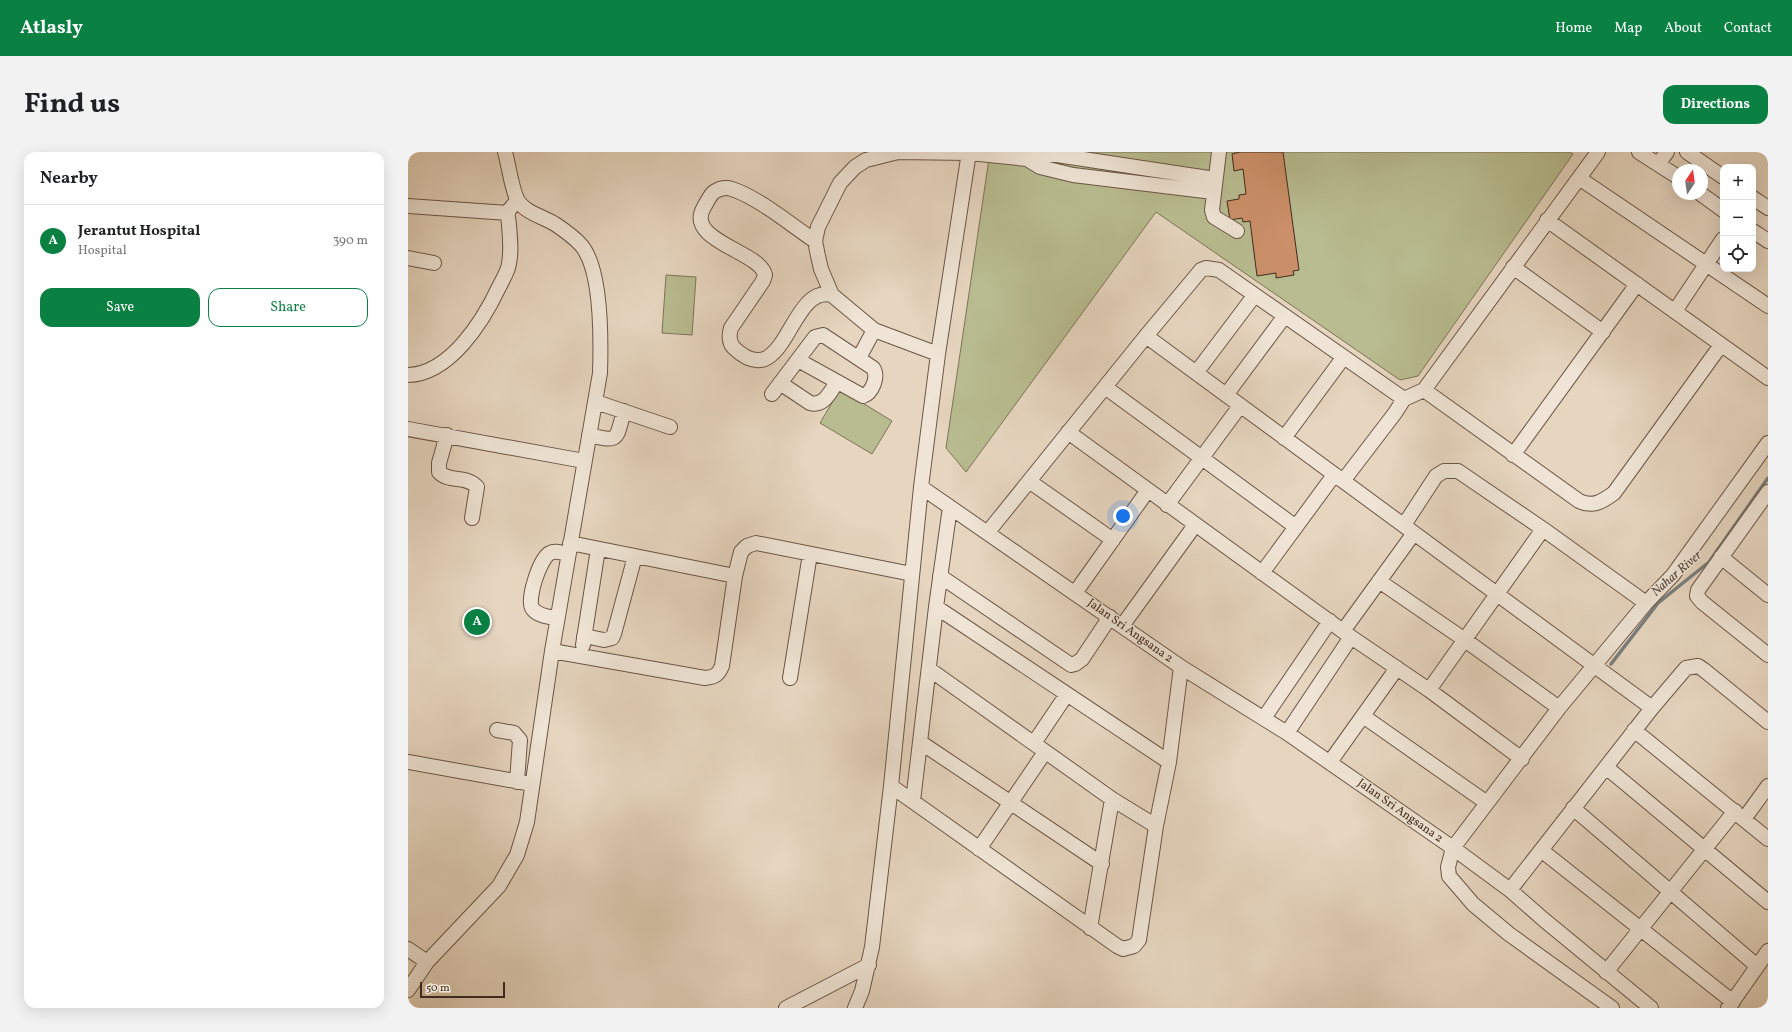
<!DOCTYPE html>
<meta charset="utf-8">
<style>
body{margin:0;font-family:Vollkorn,serif;background:#f2f2f2;color:#202124}
.controls{position:absolute;right:12px;top:12px;display:grid;overflow:hidden;border-radius:8px;box-shadow:0 4px 16px #0002}
.controls button{width:36px;height:36px;display:grid;place-items:center;padding:0;border:0;border-bottom:1px solid #e0e0e0;background:#fff;color:#202124;font:20px sans-serif}
.compass{position:absolute;left:1264px;top:12px;width:36px;height:36px;border-radius:50%;background:#fff;box-shadow:0 4px 16px #0002;rotate:13deg}
.scale{position:absolute;left:12px;bottom:10px;width:85px;box-sizing:border-box;padding-left:4px;border:2px solid #422b1d;border-top:0;font-size:11px;line-height:14px;white-space:nowrap;color:#422b1d;-webkit-text-stroke:3px #efe4d5;paint-order:stroke}
.you{position:absolute;left:715px;top:364px;width:14px;height:14px;margin:-10px;border:3px solid #fff;border-radius:50%;background:#1a73e8;box-shadow:0 0 0 6px #1a73e833}
.badge{display:grid;place-items:center;width:26px;height:26px;border-radius:50%;background:#0b8043;color:#fff;font-size:13px;font-weight:700}
.pin{position:absolute;translate:-50% -50%;border:2px solid #fff;box-shadow:0 1px 4px #0006}
.list{margin:0;padding:0;list-style:none}
h2{display:flex;justify-content:space-between;align-items:center;height:52px;margin:0;padding:0 16px;font-size:17px}
h2 small{font-size:13px;font-weight:400;color:#757577}
.list li{display:grid;grid-template-columns:26px 1fr auto;gap:12px;align-items:center;box-sizing:border-box;height:72px;padding:0 16px;border-top:1px solid #e0e0e0}
.list b{display:block;font-size:15px;white-space:nowrap}
.list p{margin:0;font-size:13px;white-space:nowrap;color:#757577}
.list em{font-size:13px;font-style:normal;color:#757577}
.actions{display:flex;gap:8px;padding:12px 16px}
.actions a{flex:1;padding:9px 0;border:1px solid #0b8043;border-radius:12px;text-align:center;font-size:14px;color:#0b8043}
.actions .main{background:#0b8043;color:#fff}
.icon{flex:none;width:22px;height:22px;fill:none;stroke:currentColor;stroke-width:2;stroke-linecap:round;stroke-linejoin:round}
.map{position:relative;flex:none;width:1360px;height:856px;overflow:hidden;border-radius:12px}
header{display:flex;align-items:center;gap:24px;box-sizing:border-box;height:56px;padding:0 20px;background:#0b8043;color:#fff}
header strong{font-size:19px}
nav{display:flex;gap:22px;margin-inline-start:auto;font-size:14px}
.intro{display:flex;align-items:center;justify-content:space-between;box-sizing:border-box;height:96px;padding:0 24px}
h1{margin:0;font-size:28px}
.button{padding:10px 18px;border-radius:12px;background:#0b8043;color:#fff;font-size:14px;font-weight:700}
main{display:flex;gap:24px;padding:0 24px}
aside{flex:1;background:#fff;border-radius:12px;box-shadow:0 4px 16px #0002}
.map>svg:first-child{display:block}
.green{fill:#b8bc90;stroke:#7d7456}
.lines{fill:none;stroke-linecap:round;stroke-linejoin:round}
.stream{stroke:#787e7d;stroke-width:3.5}
.building{fill:#cb9069;stroke:#422b1d}
.minor-casing{stroke:#6b5646;stroke-width:16}
.minor{stroke:#efe4d5;stroke-width:14}
.labels{text-anchor:middle;dominant-baseline:central;stroke-width:3;stroke-linejoin:round;paint-order:stroke}
.street-label{font-size:12px;fill:#422b1d;stroke:#efe4d5}
.water-label{font-size:13px;font-style:italic;fill:#54473d;stroke:#efe4d5}
</style>
<header>
<strong>Atlasly</strong>
<nav><a>Home</a><a>Map</a><a>About</a><a>Contact</a></nav>
</header>
<div class="intro"><h1>Find us</h1><a class="button">Directions</a></div>
<main>
<aside>
<h2>Nearby<small></small></h2>
<ul class="list">
<li><span class="badge">A</span><div><b>Jerantut Hospital</b><p>Hospital</p></div><em>390 m</em></li>
</ul>
<div class="actions"><a class="main">Save</a><a>Share</a></div>
</aside>
<div class="map">
<svg width="1360" height="856" viewBox="0 0 1360 856">
<rect width="100%" height="100%" fill="#e6d5bf"/>
<filter id="stains"><feTurbulence type="fractalNoise" baseFrequency=".005" numOctaves="4"/><feColorMatrix values="0 0 0 0 .2 0 0 0 0 .09 0 0 0 0 .02 0 0 0 .5 -.17"/></filter>
<radialGradient id="worn" r=".72"><stop offset=".6" stop-color="#630" stop-opacity="0"/><stop offset="1" stop-color="#630" stop-opacity=".3"/></radialGradient>
<path class="green" d="M582,0H1162L1165,2L1010,224L992,228L748,60L558,320L538,296Z
M258,123L288,125L284,183L254,181Z
M432,237L484,269L464,302L412,271Z"/>
<g class="lines">
<path class="stream" d="M1203,512L1250,451L1301,410L1360,326"/>
</g>
<path class="building" d="M875,0L891,118L885,119L886,123L868,126V121L849,124L842,69L835,70L834,66L822,68L819,49L831,47V43L838,42L835,17L826,19L824,2L832,0Z"/>
<g class="lines">
<defs>
<path id="minor" d="M811,0L804,58L806,65L829,79
M1231,0L1270,25
M1279,0L1315,25
M619,7L632,15L665,23L805,40
M1251,11L1259,0
M1171,26L1360,154
M1293,42L1315,58
M1345,46L1360,56
M0,54L100,61
M1139,68L1360,226
M1345,79L1360,89
M407,89C383,73 351,46 324,37C318,35 312,36 306,40C302,43 299,50 296,55C276,89 352,99 357,123L355,129L323,176C321,183 320,190 326,196C378,245 381,131 424,143L466,178L530,202
M0,106L26,111
M1105,115L1195,180
M424,143L413,117L410,104L407,89L410,75L432,31L447,15L458,8L490,0L561,1L619,7L634,3H649L807,27
M1267,159L1315,87
M738,184L1244,556
M451,206L466,178
M788,221L846,144
M0,223C42,222 75,169 91,135C94,129 98,122 100,116C104,102 102,87 101,73C101,69 99,64 100,60C102,56 107,52 109,48
M372,231L402,251C416,255 422,240 429,230
M697,235L888,375
M1016,238L1171,349C1185,356 1195,349 1206,341L1313,193
M364,242L407,185L415,183L465,216C471,225 464,241 455,244L390,208
M818,243L876,165
M188,250L262,275
M0,277L176,309
M660,280L943,485L1021,538L1114,607
M39,283L31,311V320C41,331 59,323 69,335L64,366
M181,283C212,291 208,287 216,259
M876,286L935,206
M1105,303L1229,132
M621,329L705,388
M935,329L987,261L996,247
M513,335L773,515L879,581L1045,696L1102,738L1135,767L1243,856
M1360,340L1290,438L1289,444L1294,450L1360,503
M759,353L832,254
M996,373L1028,324L1036,319H1050L1135,377L1238,451
M580,380L738,184L793,118L798,116L811,118L996,247L1016,238L1190,0
M162,391L327,424
M1313,405L1360,443
M854,421L926,323
M532,424L663,513L667,512L674,507L702,465
M971,429L1057,488L1151,556
M667,441L740,338
M528,455L761,610
M149,466C141,465 129,464 124,456C119,446 132,406 142,401C147,398 154,401 160,402
M714,474L787,373
M935,479L1006,381
M176,484L196,488L204,486L206,482L227,404
M175,493L190,397
M144,499L297,526C307,525 310,523 314,514L327,424L333,400L339,394L348,391L504,422
M521,517L704,647L748,674
M382,526L402,402
M1021,538L1135,377
M955,564L1079,651
M856,566L922,469
M89,578L106,581L112,588L109,630
M1226,578L1360,687
M879,581L943,485
M512,590L694,712
M626,591L659,542
M0,610L124,632
M922,610L989,516
M1198,615L1360,750
M483,634L709,794L715,797L726,794L731,788L748,674L761,610L773,515
M505,649L528,455L542,355
M1165,656L1349,814
M1336,667L1360,634
M571,697L637,600
M1133,698L1325,850
M1102,738L1244,556L1278,516L1290,514L1296,518L1360,570
M682,776L704,647
M0,797L19,810
M1198,820L1327,659
M0,838L19,810L91,734L109,703L119,670L144,499L192,221C193,190 194,117 173,93C166,85 156,78 147,72C136,65 115,60 109,47C103,34 101,14 97,0
M378,856L461,813
M447,856L454,839L464,795L483,634L513,335L530,202L561,0
M1204,856L1101,782L1065,752L1041,724L1040,715L1045,696L1151,556L1238,451L1265,423L1360,291
M1320,856L1360,799"/>
</defs>
<use href="#minor" class="minor-casing"/>
<use href="#minor" class="minor"/>
</g>
<g class="labels">
<g class="street-label">
<text transform="translate(722 479) rotate(35)">Jalan Sri Angsana 2</text>
<text transform="translate(992 659) rotate(35)">Jalan Sri Angsana 2</text>
</g>
<g class="water-label">
<text transform="translate(1269 422) rotate(-41)">Nahar River</text>
</g>
</g>
<rect width="100%" height="100%" filter="url(#stains)"/>
<rect width="100%" height="100%" fill="url(#worn)"/>
</svg>
<div class="controls">
<button>+</button>
<button>−</button>
<button><svg class="icon" aria-label="locate" viewBox="0 0 24 24"><circle cx="12" cy="12" r="6"/><path d="M12 2v4M12 18v4M2 12h4M18 12h4"/></svg></button>
</div>
<svg class="compass" viewBox="-18 -18 36 36"><path d="M0-13l5 13h-10z" fill="#e53935"/><path d="M0 13l5-13h-10z" fill="#757577"/></svg>
<div class="scale">50 m</div>
<div class="you"></div>
<div class="pin badge" style="left:69px;top:470px">A</div>
</div>
</main>
